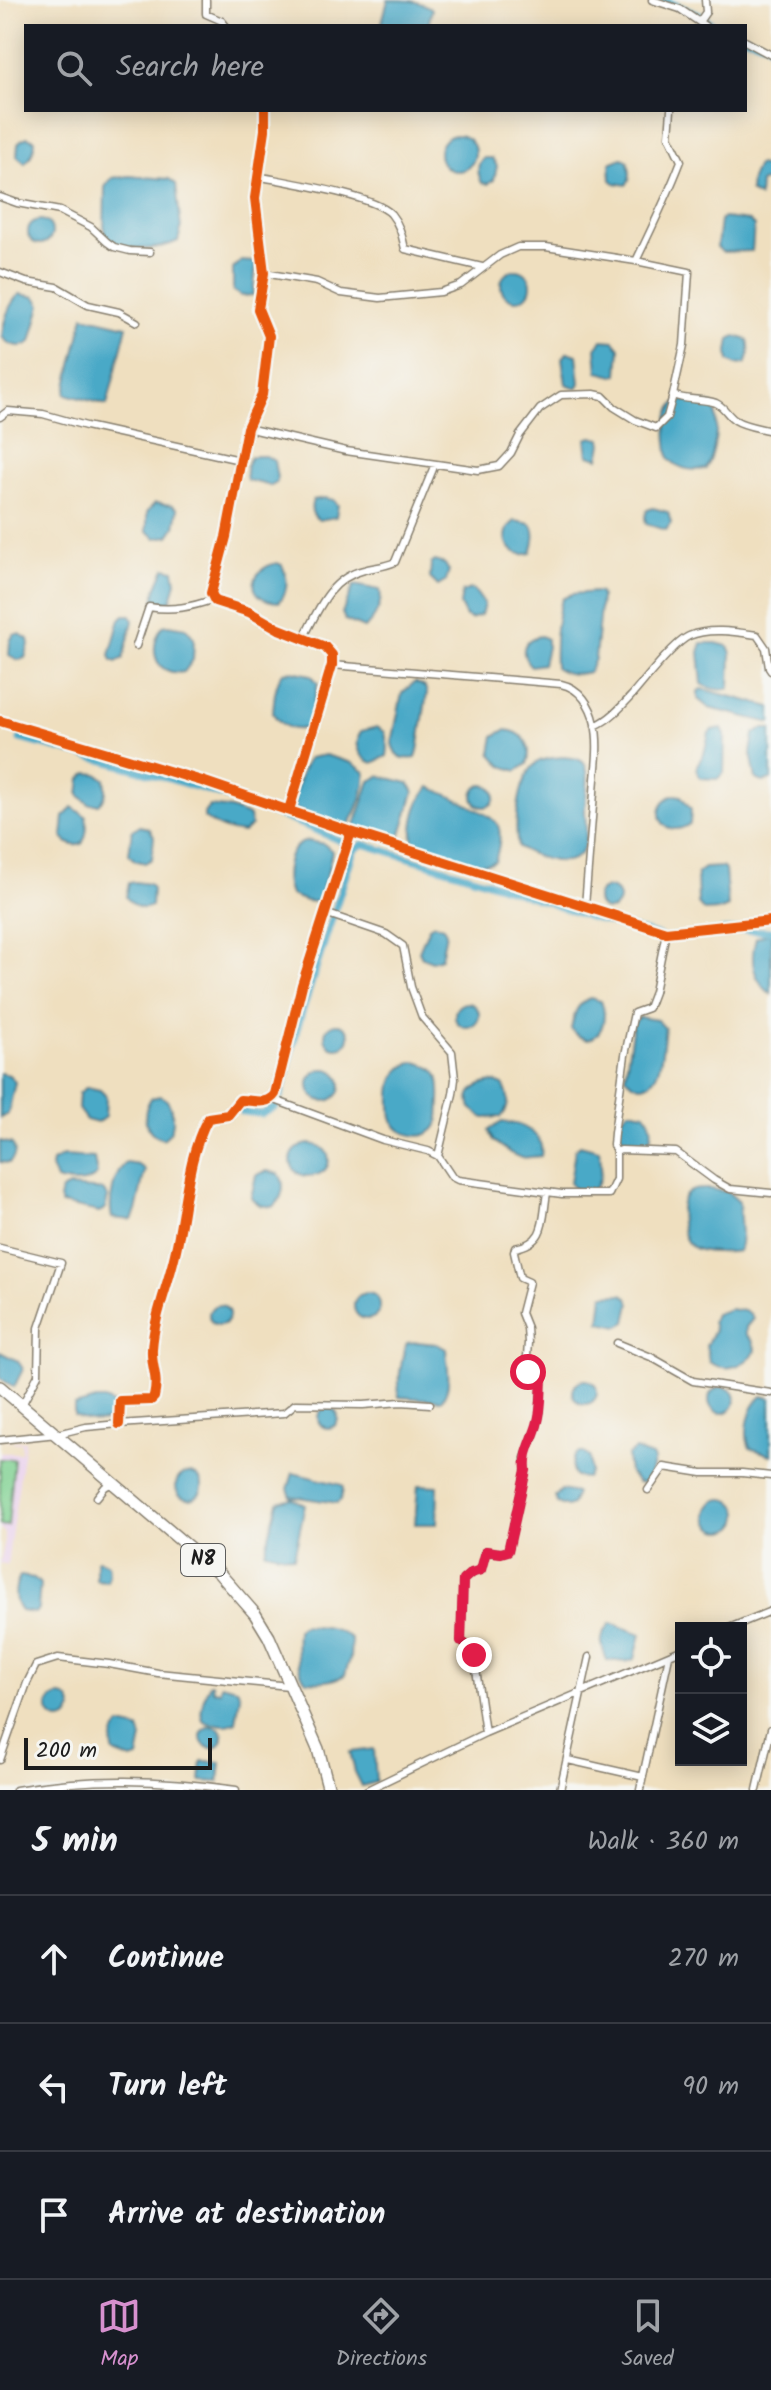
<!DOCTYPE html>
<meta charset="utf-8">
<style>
body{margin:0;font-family:Kalam,sans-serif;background:#20242c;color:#f1f3f6}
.controls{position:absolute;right:24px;bottom:24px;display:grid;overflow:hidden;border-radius:0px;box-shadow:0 4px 20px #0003}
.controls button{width:72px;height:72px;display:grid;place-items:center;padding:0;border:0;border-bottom:2px solid #363941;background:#171b24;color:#f1f3f6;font:40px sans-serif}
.scale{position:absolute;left:24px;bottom:20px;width:188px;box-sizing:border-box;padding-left:8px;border:4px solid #1c1c1c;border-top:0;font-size:22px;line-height:28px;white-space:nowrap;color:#1c1c1c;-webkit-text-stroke:6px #f6f6f2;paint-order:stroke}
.stop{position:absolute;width:24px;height:24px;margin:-18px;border:6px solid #e11d48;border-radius:50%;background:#fff}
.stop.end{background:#e11d48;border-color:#fff;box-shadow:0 2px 8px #0008}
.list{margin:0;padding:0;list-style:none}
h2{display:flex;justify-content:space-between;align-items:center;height:104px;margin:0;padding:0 32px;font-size:34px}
h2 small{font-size:26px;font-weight:400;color:#9ea1a6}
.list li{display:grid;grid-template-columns:52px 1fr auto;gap:24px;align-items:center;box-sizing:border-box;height:128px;padding:0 32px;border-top:2px solid #363941}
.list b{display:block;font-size:30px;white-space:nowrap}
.list em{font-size:26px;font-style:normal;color:#9ea1a6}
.icon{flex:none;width:44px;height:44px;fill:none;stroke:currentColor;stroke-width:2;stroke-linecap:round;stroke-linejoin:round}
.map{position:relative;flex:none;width:771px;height:1790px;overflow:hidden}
.search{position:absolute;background:#171b24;box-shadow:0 4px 20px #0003;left:24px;right:24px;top:24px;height:88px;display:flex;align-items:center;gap:20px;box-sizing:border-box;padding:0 28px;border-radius:0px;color:#9ea1a6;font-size:30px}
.sheet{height:488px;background:#171b24}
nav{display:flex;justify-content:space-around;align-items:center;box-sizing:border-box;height:112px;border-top:2px solid #363941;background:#171b24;font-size:22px;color:#9ea1a6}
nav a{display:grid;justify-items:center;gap:4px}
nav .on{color:#d690ce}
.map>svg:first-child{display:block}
.built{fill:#ead1ed}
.park{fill:#81d293;stroke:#4e7758;stroke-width:2}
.water{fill:#48a9c7;stroke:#326272;stroke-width:2}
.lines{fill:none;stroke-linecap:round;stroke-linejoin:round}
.canal{stroke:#48a9c7;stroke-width:7}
.street-casing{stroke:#867e6e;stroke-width:9}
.highway-casing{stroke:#867e6e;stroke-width:14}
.street{stroke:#fff;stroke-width:6}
.highway{stroke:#fff;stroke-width:11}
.cycleway-casing{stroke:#f6f6f2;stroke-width:15}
.cycleway{stroke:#e8590c;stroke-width:10}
.route{stroke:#e11d48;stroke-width:10}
.labels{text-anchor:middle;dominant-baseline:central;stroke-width:8;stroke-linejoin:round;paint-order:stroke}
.shield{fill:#f6f6f2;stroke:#5d5d5c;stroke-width:2}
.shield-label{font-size:20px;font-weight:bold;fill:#1c1c1c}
</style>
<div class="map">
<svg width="771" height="1790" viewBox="0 0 771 1790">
<rect width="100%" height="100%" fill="#f6f6f2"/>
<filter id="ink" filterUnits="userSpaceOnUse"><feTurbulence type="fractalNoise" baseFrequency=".0125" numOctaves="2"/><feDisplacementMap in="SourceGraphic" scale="16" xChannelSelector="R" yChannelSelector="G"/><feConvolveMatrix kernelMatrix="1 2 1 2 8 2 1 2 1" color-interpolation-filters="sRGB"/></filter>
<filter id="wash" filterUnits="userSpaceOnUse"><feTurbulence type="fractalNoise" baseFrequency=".006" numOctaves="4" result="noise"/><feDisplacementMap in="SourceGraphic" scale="32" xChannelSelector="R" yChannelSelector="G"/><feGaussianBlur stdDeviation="1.8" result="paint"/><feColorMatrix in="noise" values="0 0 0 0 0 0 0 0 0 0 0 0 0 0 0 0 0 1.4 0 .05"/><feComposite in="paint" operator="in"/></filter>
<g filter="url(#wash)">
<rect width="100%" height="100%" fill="#efdfbf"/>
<path class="built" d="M0,1441H25L7,1565L0,1564L5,1542V1533L0,1529V1525L8,1526L14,1460L0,1459V1453H21L22,1443Z"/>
<path class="park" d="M0,1459H14L8,1526L0,1525Z"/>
<path class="water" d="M388,0C404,0 420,0 432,9L428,26H381Z
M439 153a18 18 0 1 1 36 0a18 18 0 1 1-36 0Z
M27,137L35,140C35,150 32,157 25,163L17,156L18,144L21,140Z
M483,158H492L497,166L494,180L488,184L482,183C478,175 476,165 483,158Z
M622,158L627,160C630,168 632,178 626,185L615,183L611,180L610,163Z
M757,165L771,167V183L764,181L760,183L759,197L750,192L751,179Z
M129,176L169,179L176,184L181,229L178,241C154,252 124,253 104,234L105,187L112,178Z
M724,218L749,221L754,226L752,251L722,252L717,247L720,220Z
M28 232a12 12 0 1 1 24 0a12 12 0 1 1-24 0Z
M241,261L254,262L256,266L253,295L241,296L233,291V269Z
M501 285a15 15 0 1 1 30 0a15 15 0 1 1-30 0Z
M20,294L36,297L41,305L31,342C21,349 9,346 2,337C3,323 9,302 20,294Z
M84,316L127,326L107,405L65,394Z
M735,336L748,340C750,347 750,359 745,364L736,365L729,361L728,352L730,339Z
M602,340L614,341L620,348L618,374L614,376L598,372L596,348Z
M568,352L577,355L580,383L577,388L566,384L562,358Z
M681,400L711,404L715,406C718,424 716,453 706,469C692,471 678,470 669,458C666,440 662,409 681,400Z
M592,437L601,439L602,444L599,458L588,455L586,439Z
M256,456H266L274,461L277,478L276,483L271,486L247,480C245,472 246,464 251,457Z
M325,498L333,500L338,505L336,517L319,520C311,515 310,508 313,500Z
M155,503L172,505L178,509L175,527L169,536L156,538L147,531V512Z
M653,508L668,512L671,523L666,530L646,524L645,517L647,510Z
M515,521L531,524C537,532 534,543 531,553C509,560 497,534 515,521Z
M435,561L445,564L449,571L446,581L438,586L430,578L431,564Z
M277,563L282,565C288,578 289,591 279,602C245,601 248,569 277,563Z
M165,568L174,570L176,582L171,601L162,605L154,602L156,589Z
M354,585L380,590C383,603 375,620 364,628L345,620L342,613Z
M470,589L474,590L484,604L481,615L471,619L466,617L460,605L462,592Z
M596,592L600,593L601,597L595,659L589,672C575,675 566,675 555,667C554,645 555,620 562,599L572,594Z
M124,615H131L133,621L123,659L116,662L112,660L110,655L120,619Z
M169,625L186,628L194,638L193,660L184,672C153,677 148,646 163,626Z
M14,634H20L28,639L29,645L25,658L18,660L9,655L10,641Z
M541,636L547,639V647L543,664L531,666C519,654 522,638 541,636Z
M702,643H716L728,646L731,653L730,688C720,691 710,689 702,684L699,652Z
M292,671L311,675L318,683L309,727C294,733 280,726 273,713C274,698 275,684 283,672Z
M415,682L425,687L427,693L418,751L416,758C403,760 394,757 392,743L402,693Z
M702,689L771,707V723L709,708L698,699V691Z
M377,727L385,732L388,748L387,756L373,763C360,759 353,744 361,731Z
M722,729L725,735L724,773L717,779L701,778L698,774L697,765L704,754L709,733L712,730Z
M763,729H771V780L763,782L756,779L751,753L754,734Z
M505,730C524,731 533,746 527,764L517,771L502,766L491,753L494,736Z
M325,755L352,763L365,772C367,788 357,813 348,826L294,809C294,792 300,772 309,758Z
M563,757C570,758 581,757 585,765C591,777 585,796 585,809C585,822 588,834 584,846C575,874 534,857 518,847C514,826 518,775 538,762C545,758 554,758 563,757Z
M88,773L97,774L105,779C107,790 107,797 99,804H89L79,795L81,779Z
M380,776L409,783L414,792L399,840L395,843L356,832L354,828L370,781Z
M473 796a11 11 0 1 1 22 0a11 11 0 1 1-22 0Z
M430,787C444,793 489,812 497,824C503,833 498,851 495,861C477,870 439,854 419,849L413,843C412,823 416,801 430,787Z
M675,795L681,796L691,809L690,824C660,843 648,803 675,795Z
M210,806L231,809L249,816L251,826L243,833C227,831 217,827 204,818V813Z
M72,807L86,816C88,826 87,835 82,844C73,847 68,844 62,837L64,817Z
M139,826L149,828L154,836L152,859L145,863L134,860L129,854L132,830Z
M308,841L324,844L332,851L328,871L319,898L317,902L306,901L290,895C283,877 285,845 308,841Z
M722,867L725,870L728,907L721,910L704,911L698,904L697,873L704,868Z
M135,882L149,884L152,889L151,906C142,912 132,905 126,897L129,883Z
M597 899a11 11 0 1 1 22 0a11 11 0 1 1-22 0Z
M434,924L443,927L446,932L441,958L432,961L422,957L419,951L429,927Z
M766,934H771V994C753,979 749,961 756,938Z
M590,998L601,1001C611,1022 594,1056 571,1029C574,1015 576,1004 590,998Z
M455 1015a12 12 0 1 1 24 0a12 12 0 1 1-24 0Z
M639,1017L657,1020L665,1028C662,1045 663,1084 642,1085C634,1085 630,1082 625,1076L633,1024Z
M325 1036a12 12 0 1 1 24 0a12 12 0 1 1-24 0Z
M415,1062C441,1067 441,1080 440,1102C439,1112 441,1124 432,1131C422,1140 400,1135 394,1123C391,1118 391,1111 391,1105C390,1084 393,1068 415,1062Z
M309 1085a16 16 0 1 1 32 0a16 16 0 1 1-32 0Z
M0,1073L9,1075L15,1082L9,1110L8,1114L0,1118Z
M495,1082L503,1085C510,1096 510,1108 501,1117L484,1118L471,1108C464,1090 480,1083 495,1082Z
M87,1087L100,1090L106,1096L105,1117L97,1123L86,1120L78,1109L79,1093Z
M160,1096L166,1099C175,1112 177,1130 163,1139C144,1133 141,1114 151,1098Z
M629,1110L645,1113C652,1122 654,1133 648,1143L642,1145L627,1144L618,1132L619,1121Z
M502,1122C521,1123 545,1133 541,1156L521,1158L512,1154L494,1141L489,1130Z
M0,1141L12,1144C17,1151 15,1157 9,1163L0,1162Z
M309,1144C336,1145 335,1176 308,1176C288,1176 283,1148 309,1144Z
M580,1145L599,1150C602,1162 604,1190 586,1192C577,1193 574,1190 570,1182L575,1150Z
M63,1156L94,1158L97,1175C86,1186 70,1184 56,1180L51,1167L52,1162Z
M126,1163L139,1165L145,1170L136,1211L132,1220L112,1218C108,1202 114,1173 126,1163Z
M267,1171L279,1174C286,1184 283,1199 273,1207L260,1205L251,1198L256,1175Z
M69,1187L103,1190L108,1197L105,1209L99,1212L61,1204L59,1199L61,1191Z
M710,1189L728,1192L739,1202L741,1235L739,1251C728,1253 704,1253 694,1248C680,1241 676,1207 686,1195C692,1188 702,1189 710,1189Z
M354 1306a13 13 0 1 1 26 0a13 13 0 1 1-26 0Z
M622,1294L628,1297L630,1304L626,1322L619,1326L600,1322L603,1295Z
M209 1315a10 10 0 1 1 20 0a10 10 0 1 1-20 0Z
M730,1309C738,1311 751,1309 753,1319L746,1327V1334L753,1342L756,1351C744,1366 727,1373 709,1362L706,1346L714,1330L712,1321L715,1314Z
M417,1342L437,1344L446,1349C447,1366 453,1387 441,1400L399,1397C397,1387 402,1352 407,1343Z
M0,1352L18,1361L23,1369L14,1387L0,1378Z
M573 1392a12 12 0 1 1 24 0a12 12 0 1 1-24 0Z
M709 1400a13 13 0 1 1 26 0a13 13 0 1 1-26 0Z
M762,1396L771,1398V1455L750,1448C743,1432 749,1407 762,1396Z
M96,1400H105L115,1405L110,1420C99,1423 84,1422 74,1415V1406Z
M318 1418a10 10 0 1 1 20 0a10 10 0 1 1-20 0Z
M635,1450L652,1456L654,1460L649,1477L645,1483L638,1482L629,1473L627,1456Z
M584,1453L590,1458V1472L586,1478L575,1477C570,1470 572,1458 578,1453Z
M176 1486a13 13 0 1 1 26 0a13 13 0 1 1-26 0Z
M293,1473L342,1485L343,1489L341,1500L337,1503L291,1496L288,1489Z
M418,1485L438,1486L437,1524H415Z
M561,1490L576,1493L572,1505L567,1507L557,1503L555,1497Z
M292,1498L305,1505L294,1557L265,1551L278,1502Z
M707 1515a16 16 0 1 1 32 0a16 16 0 1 1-32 0Z
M99,1560L108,1564L109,1573L107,1581L96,1580V1561Z
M20,1576L34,1578L40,1584L38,1609L35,1613L21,1611C13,1602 14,1586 20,1576Z
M611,1623L641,1634L635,1659L626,1662L607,1660C600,1644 599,1636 611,1623Z
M302,1625C320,1627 338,1626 351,1639L350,1659L345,1675C332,1682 320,1682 306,1681C295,1667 296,1647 297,1630Z
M210,1683H212L213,1690L220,1691L221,1684L237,1688L240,1696L236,1722C229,1725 225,1726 217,1724C213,1724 207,1724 204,1721C197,1713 206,1691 210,1683Z
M48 1708a12 12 0 1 1 24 0a12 12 0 1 1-24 0Z
M120,1725L139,1729L142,1738L138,1758L132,1760L114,1753C110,1744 114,1732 120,1725Z
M201 1737a11 11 0 1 1 22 0a11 11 0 1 1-22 0Z
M374,1749L376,1782L362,1786L355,1772L350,1752Z
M202,1761L221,1762L219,1782L200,1781Z"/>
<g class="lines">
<path class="canal" d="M664,0L701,15L715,26
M745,37L766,43L771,48
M20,739C128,766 238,795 340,841
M354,850L363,844L479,879L586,916L659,936
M668,938L730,930L771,931
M281,1096L298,1025L354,850L351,847
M242,1112L262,1114L276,1107"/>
</g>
</g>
<g filter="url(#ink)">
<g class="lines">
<defs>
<path id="street" d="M206,0V14L222,21L226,26
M652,0L680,9L705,26
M699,22L706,12L705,0
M745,41L771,55
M265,110V130L255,198L264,273L258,309L269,336L262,395L247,428L226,537L211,593L215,601L249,612L279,629L325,647L332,655V665L289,810
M257,176C286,182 373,195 391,214C400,225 402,236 405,249L482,267
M0,197L17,203L60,211L91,227L107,242L114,247L130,251L150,252
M636,261L689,272L684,345L673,395C686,401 702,398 716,403C725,407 727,415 735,420C744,426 760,428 771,431
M0,272L26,282L57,287L88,305L119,312L137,322
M264,273L317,282L341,293L380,298L441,292L461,285L500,255L518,247H546L636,261C652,228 668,195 681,161L669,136L671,110
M0,417L8,411L43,414L86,426L240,460
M247,428L346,451L478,470L499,466L511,453L520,435L540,409L561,395L594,394L603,396L614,407L635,420L656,428L667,417L673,395
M303,639C318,610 330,578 364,570C375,567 384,567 395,562L435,464
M136,646L149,607C172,611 192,607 214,599
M332,665L561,684C580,688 591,705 595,724C600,746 595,771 594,793C591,831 588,869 585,906
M0,721L202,781L351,832L666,932L771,921
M595,726C611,719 622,706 633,694C645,680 674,643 689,636C709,627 737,632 757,635L766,648L769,668L771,671
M325,913L386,934L403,946L411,987L422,1017L452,1052L455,1079L453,1094L438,1156
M272,1099L383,1140L428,1151L438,1156L452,1177L458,1180L562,1194H609L616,1179V1152L621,1150L676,1152L714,1180L730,1189L771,1193
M616,1152L613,1145L614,1133L625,1055L634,1013L648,1008L654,992L666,932
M0,1248L61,1263L39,1328L38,1375L22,1405
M617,1343L651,1357L693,1381L771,1393
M119,1424L120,1401L151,1400L154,1397C159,1376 151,1368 152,1349C154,1316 168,1286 175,1254C186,1209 186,1159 208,1118L228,1115L240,1100C253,1100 267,1106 275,1094L302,985L351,832
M0,1440L57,1434L86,1427L119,1424L284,1413L295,1404L363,1405L401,1402L430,1404
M648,1490L664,1467L702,1473H742L771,1476
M97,1497L105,1487L114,1482
M729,1628L771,1611
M485,1733L474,1655L473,1650L461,1641L463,1580L471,1573L481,1570L486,1551L501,1553L508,1551L526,1470L525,1458L537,1426L540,1412L542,1378L528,1372L526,1369L528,1343L527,1328L521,1313L529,1282L520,1278L514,1252L515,1248C547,1242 542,1220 547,1193
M0,1760L27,1683L36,1665L58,1658L109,1664L158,1673L289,1686
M568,1760L643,1777
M16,1790C91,1777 160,1779 236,1790
M367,1790L485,1733L681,1650
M560,1790L589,1657
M640,1790L669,1656
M757,1790L771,1729"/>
<path id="highway" d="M0,1387L219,1573L255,1614L269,1637L318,1749L329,1790"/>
</defs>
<use href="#street" class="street-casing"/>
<use href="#highway" class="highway-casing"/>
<use href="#street" class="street"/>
<use href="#highway" class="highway"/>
<defs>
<path id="cycleway" d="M265,110V130L255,198L264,273L258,309L269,336L262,395L247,428L226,537L211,593L215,601L249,612L279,629L325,647L332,655V665L289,810
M0,721L202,781L351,832L666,932L771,921
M119,1424L120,1401L151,1400L154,1397C159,1376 151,1368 152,1349C154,1316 168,1286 175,1254C186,1209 186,1159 208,1118L228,1115L240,1100C253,1100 267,1106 275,1094L302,985L351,832"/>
</defs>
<use href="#cycleway" class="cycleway-casing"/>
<use href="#cycleway" class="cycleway"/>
</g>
</g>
<g class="lines" filter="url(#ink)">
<path class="route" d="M474,1655L473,1650L461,1641L463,1580L471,1573L481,1570L486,1551L501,1553L508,1551L526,1470C524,1453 532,1442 537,1425C542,1410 541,1393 542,1378L528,1372"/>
</g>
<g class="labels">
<rect class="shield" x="181" y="1544" width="44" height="32" rx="6"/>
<g class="shield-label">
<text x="203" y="1560">N8</text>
</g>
</g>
</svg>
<div class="controls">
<button><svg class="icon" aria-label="locate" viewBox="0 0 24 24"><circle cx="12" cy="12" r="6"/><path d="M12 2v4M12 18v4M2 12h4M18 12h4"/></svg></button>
<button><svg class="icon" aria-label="layers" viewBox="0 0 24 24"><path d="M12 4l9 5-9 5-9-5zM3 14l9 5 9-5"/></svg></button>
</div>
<div class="scale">200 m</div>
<div class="stop" style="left:528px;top:1372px"></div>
<div class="stop end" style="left:474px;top:1655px"></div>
<div class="search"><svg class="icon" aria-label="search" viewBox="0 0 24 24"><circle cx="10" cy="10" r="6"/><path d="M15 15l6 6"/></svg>Search here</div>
</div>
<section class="sheet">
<h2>5 min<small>Walk · 360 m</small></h2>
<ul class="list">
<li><svg class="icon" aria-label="ahead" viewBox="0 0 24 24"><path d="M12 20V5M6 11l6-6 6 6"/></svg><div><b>Continue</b></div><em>270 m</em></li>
<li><svg class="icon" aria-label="left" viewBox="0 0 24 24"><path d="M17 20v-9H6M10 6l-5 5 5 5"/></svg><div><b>Turn left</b></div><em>90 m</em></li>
<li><svg class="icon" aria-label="arrive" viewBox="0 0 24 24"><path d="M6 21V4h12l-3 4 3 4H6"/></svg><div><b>Arrive at destination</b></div></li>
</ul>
</section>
<nav>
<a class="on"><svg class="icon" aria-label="map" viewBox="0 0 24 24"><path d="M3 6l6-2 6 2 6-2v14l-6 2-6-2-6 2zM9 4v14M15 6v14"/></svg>Map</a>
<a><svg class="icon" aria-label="directions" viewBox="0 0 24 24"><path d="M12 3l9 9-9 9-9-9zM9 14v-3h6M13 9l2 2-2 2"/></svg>Directions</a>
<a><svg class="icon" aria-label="saved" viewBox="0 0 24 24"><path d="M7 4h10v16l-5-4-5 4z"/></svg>Saved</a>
</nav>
